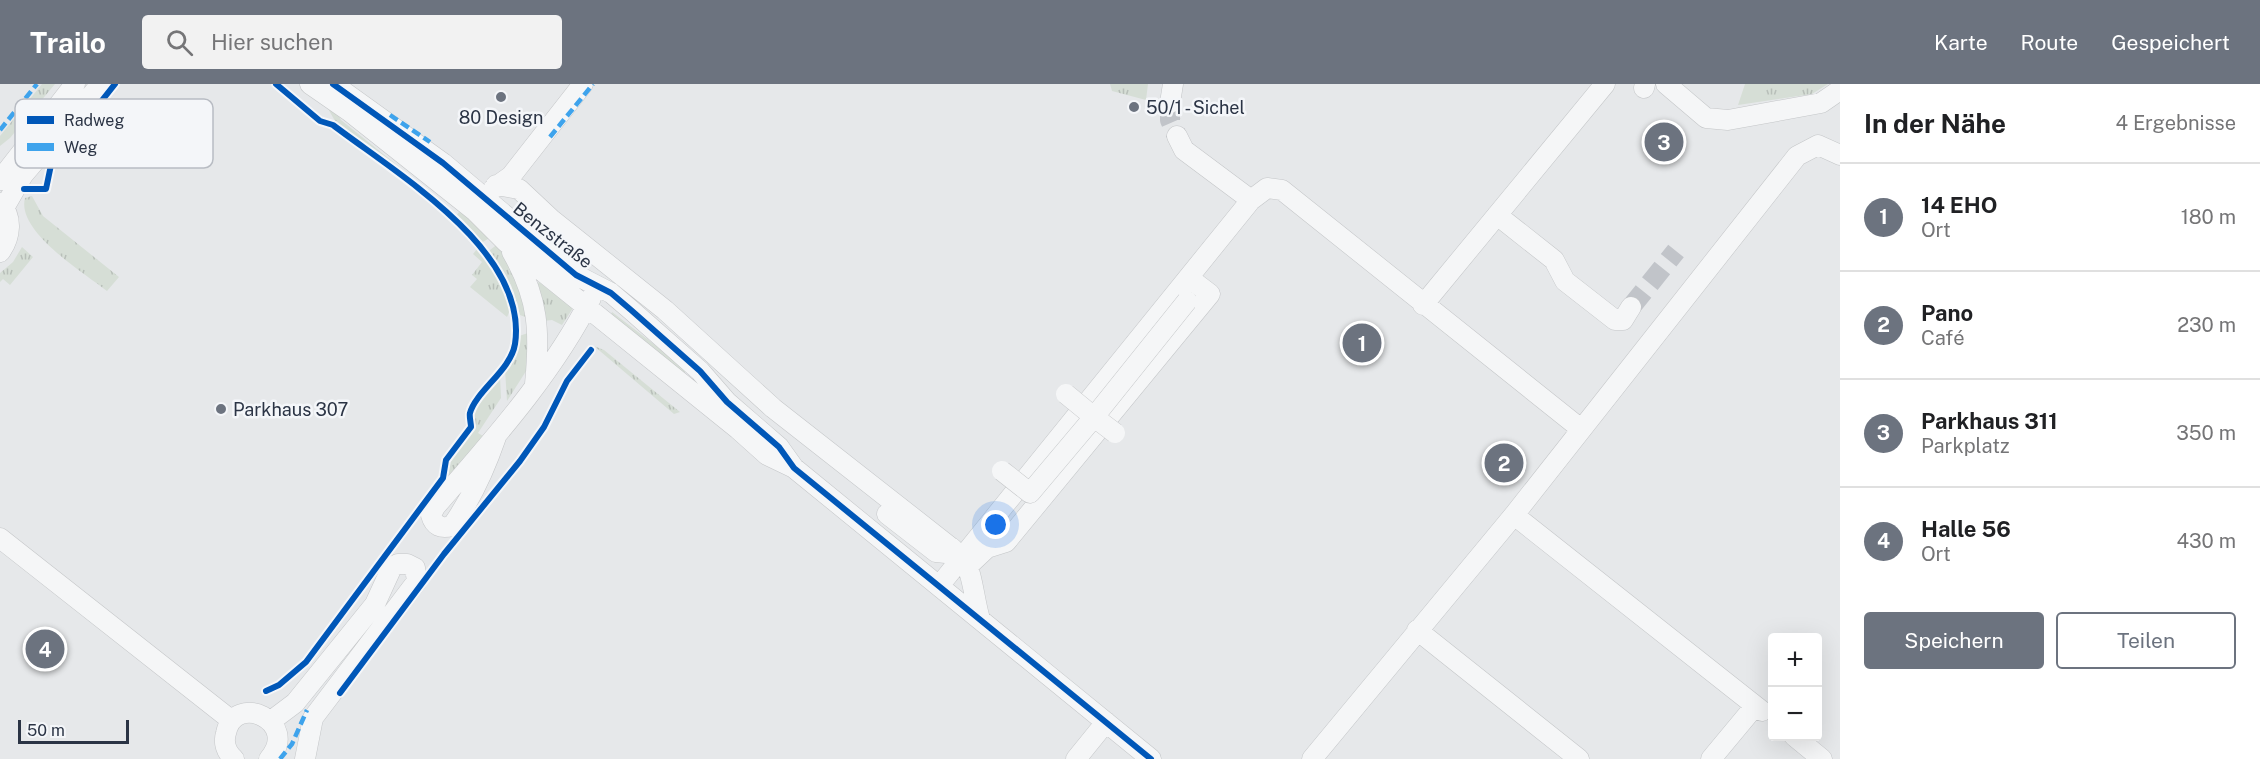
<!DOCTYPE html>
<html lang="de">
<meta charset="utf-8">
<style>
body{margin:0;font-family:"Public Sans",sans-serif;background:#f2f2f2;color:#202124}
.controls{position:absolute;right:18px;bottom:18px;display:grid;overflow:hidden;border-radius:6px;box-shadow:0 6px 24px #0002}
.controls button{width:54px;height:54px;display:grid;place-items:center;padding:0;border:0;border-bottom:2px solid #e0e0e0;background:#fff;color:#202124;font:30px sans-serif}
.scale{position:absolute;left:18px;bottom:15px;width:111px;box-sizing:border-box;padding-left:6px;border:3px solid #2b3445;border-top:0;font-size:16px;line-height:21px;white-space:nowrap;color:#2b3445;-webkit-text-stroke:4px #f4f6f9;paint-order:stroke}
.you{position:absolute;left:996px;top:441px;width:21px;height:21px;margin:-15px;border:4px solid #fff;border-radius:50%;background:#1a73e8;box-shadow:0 0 0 9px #1a73e833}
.badge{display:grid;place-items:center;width:39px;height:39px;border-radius:50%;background:#6c737f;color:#fff;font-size:20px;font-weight:700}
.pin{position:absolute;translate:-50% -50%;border:3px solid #fff;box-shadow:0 2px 6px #0006}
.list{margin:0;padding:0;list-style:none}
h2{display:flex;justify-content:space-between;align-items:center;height:78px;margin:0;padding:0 24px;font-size:26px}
h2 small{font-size:20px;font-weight:400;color:#757577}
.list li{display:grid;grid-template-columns:39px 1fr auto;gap:18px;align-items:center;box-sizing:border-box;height:108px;padding:0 24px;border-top:2px solid #e0e0e0}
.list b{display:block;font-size:22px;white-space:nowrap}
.list p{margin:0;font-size:20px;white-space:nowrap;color:#757577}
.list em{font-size:20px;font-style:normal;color:#757577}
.actions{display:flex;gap:12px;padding:18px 24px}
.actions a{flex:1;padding:14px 0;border:2px solid #6c737f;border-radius:6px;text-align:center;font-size:21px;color:#6c737f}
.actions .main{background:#6c737f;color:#fff}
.icon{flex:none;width:33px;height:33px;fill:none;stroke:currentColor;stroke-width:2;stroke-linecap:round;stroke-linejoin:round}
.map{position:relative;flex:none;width:1840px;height:675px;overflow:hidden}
header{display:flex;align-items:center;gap:36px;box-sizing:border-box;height:84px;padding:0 30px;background:#6c737f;color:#fff}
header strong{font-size:28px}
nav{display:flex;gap:33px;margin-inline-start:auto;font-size:21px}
.search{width:420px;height:54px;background:#f2f2f2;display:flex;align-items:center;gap:15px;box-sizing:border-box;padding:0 21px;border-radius:6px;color:#757577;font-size:22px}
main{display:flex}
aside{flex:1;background:#fff}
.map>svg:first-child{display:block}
.grass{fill:url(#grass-tufts)}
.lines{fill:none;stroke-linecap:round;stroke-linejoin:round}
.minor-tunnel{stroke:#c1c4c9;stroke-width:20;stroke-dasharray:20 10;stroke-linecap:butt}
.minor-casing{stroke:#c4c6c8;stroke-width:21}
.minor{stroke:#f5f6f7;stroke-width:20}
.minor-bridge-casing{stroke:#c4c6c8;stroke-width:21;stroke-linecap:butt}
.minor-bridge{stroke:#f5f6f7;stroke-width:20}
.quiet{stroke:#3ea3ec;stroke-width:4.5;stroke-dasharray:9 4.5;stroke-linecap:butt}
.cycleway-casing{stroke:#f4f6f9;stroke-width:10}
.cycleway{stroke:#0057b8;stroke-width:6}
.poi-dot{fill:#6c737f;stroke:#f4f6f9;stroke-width:2}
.labels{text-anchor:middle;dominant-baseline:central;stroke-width:5;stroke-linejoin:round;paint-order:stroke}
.poi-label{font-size:18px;fill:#2b3445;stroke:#f4f6f9;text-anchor:start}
.street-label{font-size:18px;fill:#2b3445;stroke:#f4f6f9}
.key{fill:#f4f6f9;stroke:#b8bcc3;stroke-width:1.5}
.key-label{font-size:16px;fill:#2b3445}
</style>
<header>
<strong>Trailo</strong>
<div class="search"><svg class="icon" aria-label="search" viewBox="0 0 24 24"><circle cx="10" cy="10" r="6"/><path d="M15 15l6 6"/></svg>Hier suchen</div>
<nav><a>Karte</a><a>Route</a><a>Gespeichert</a></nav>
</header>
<main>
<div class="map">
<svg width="1840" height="675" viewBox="0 0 1840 675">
<defs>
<pattern id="grass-tufts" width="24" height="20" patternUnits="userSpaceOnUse" patternTransform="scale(1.5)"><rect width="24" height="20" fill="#d6ded6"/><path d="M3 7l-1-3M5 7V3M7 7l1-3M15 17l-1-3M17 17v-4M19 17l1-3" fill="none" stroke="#b8bfb9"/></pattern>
</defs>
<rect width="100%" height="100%" fill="#e6e8ea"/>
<path class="grass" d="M42,0H55L10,54L0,62V52Z
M1110,0H1148L1146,16L1112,7Z
M1745,0H1828L1812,10L1738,21Z
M326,21L335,24L341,36L424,103L422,105L335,37Z
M32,112L43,132L119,193L107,207C84,189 16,147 25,114Z
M459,128L479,138L493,152L481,159L456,132Z
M499,159L511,176L533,236L520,231L511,201L490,170V166Z
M22,163L33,173L10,201L3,195L0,198V189L13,178Z
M477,165C489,181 519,212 507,233L470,203L477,195L472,191L482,178L473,170Z
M539,198L573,224L562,241L552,236L543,237L537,200Z
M612,228L685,284V289H682L611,231Z
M534,247L528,284L507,317L505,285L513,274L519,252Z
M594,262L604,266L680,328L674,330Z
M500,292L501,314L478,349L483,352L429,426L425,423L446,394L448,376L474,343V332L478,321Z"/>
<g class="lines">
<path class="minor-tunnel" d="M1170,19V36L1177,52
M1631,223L1676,167"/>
<defs>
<path id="minor" d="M310,0L349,27L475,127L506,158L738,345L767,371L792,383
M333,0L443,79L576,191L611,209L631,226L700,287L727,318L779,363L794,384L1151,675
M1666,0L1706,34L1728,36L1821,19L1840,6
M1644,4L1645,0
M1170,19L1173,0
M1177,52L1184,66L1251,116
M0,96L75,0
M496,101L519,105L551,135L665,226L773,324L963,473C973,489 974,516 980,535
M494,104L511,92L583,0
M0,119C13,133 11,153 0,168
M4,124L23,91L101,0
M1497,131L1554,176L1565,197L1615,236H1623L1631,223
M512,168C539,215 540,248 535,300
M1423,221L1605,0
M496,353C485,385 472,414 452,442C441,445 434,442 431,431L435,423C491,358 552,291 591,214
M887,430L936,468L946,469L952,464
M1514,431L1762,627
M0,454L231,636
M970,480L987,464L1006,458L1210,210L1189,194
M939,502L1251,116L1267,104L1282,106L1581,345
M1417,546L1579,675
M271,637L295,619L375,520L392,483L398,480H407L415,484L417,497L313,634L305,675
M1794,652L1822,675
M234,675C226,668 223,659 226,649C235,607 301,638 269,675
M1076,675L1106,638
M1312,675L1514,431L1797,72L1818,61L1840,71
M1711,675L1755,622"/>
</defs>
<use href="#minor" class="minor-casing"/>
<use href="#minor" class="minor"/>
<defs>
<path id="minor-bridge" d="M1066,310L1094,333L1187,217
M1002,387L1030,409L1094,333L1115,349"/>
</defs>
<use href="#minor-bridge" class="minor-bridge-casing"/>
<use href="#minor-bridge" class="minor-bridge"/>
<path class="quiet" d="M390,31L430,58
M0,46L37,0
M550,53L593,0
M280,675L292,660L307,626"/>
<defs>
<path id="cycleway" d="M333,0L443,79L576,191L611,209L631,226L700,287L727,318L779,363L794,384L1151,675
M24,105H46L51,81L115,0
M266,607L279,601L306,578L443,394L446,376L471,343C471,339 469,332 470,329C476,307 511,286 515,260C529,167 397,90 333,41L320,37L276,0
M340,609L444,470L520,377L544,343L567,297L591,266"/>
</defs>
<use href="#cycleway" class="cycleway-casing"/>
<use href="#cycleway" class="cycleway"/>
</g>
<g class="poi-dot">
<circle cx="501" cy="13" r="6"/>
<circle cx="1134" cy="23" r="6"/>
<circle cx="221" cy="325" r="6"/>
</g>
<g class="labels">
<g class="poi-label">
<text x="1146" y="23">50/1 - Sichel</text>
<text x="501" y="33" text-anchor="middle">80 Design</text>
<text x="233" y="325">Parkhaus 307</text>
</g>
<g class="street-label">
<text transform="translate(553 151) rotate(38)">Benzstraße</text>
</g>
</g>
<rect x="15" y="15" width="198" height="69" rx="9" class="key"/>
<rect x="27" y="32" width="27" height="8" fill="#0057b8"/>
<rect x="27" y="59" width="27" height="8" fill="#3ea3ec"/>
<g class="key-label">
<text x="64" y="42">Radweg</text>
<text x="64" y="69">Weg</text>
</g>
</svg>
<div class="controls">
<button>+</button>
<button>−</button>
</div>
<div class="scale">50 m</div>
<div class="you"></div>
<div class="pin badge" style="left:1362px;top:259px">1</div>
<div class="pin badge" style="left:1504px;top:379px">2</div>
<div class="pin badge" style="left:1664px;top:58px">3</div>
<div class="pin badge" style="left:45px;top:565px">4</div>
</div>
<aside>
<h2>In der Nähe<small>4 Ergebnisse</small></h2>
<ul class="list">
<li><span class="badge">1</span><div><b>14 EHO</b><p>Ort</p></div><em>180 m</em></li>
<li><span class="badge">2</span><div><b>Pano</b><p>Café</p></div><em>230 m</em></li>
<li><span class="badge">3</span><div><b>Parkhaus 311</b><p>Parkplatz</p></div><em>350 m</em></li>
<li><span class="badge">4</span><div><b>Halle 56</b><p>Ort</p></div><em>430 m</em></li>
</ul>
<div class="actions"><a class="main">Speichern</a><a>Teilen</a></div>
</aside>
</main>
